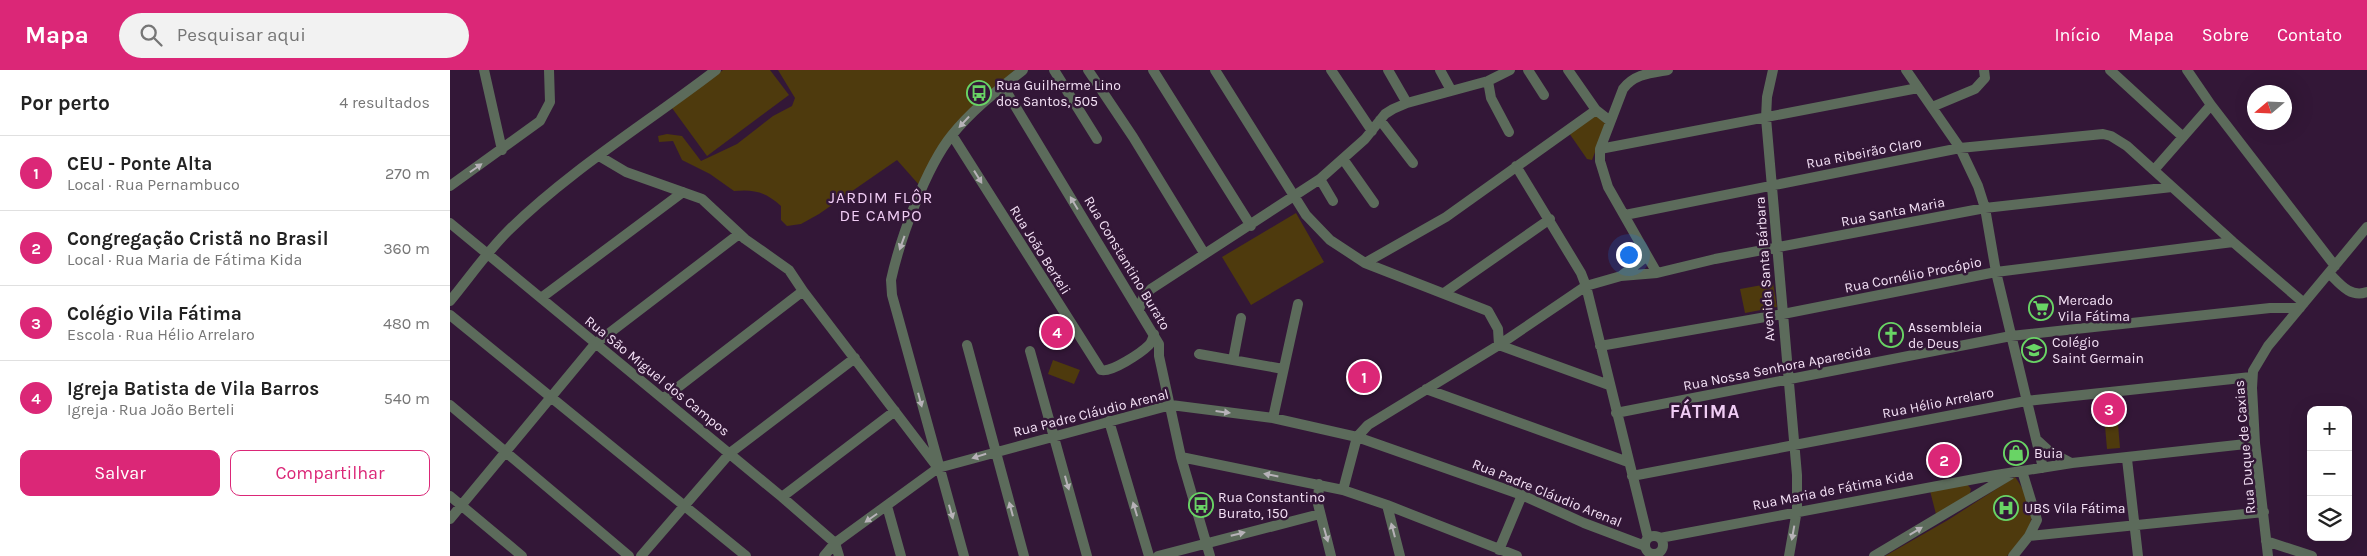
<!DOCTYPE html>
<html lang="pt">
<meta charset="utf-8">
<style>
body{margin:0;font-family:Karla,sans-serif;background:#f2f2f2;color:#222}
.controls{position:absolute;right:15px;bottom:15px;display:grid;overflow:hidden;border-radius:10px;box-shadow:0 5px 20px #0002}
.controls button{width:45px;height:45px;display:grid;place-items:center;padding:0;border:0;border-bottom:1px solid #e0e0e0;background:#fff;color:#222;font:25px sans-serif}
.compass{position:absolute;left:1797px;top:15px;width:45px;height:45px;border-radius:50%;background:#fff;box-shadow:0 5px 20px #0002;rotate:251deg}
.you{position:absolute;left:1178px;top:184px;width:18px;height:18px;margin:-12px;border:4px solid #fff;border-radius:50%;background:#1a73e8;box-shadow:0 0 0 8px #1a73e833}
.badge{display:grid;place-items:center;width:32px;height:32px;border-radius:50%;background:#db2777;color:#fff;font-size:16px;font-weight:700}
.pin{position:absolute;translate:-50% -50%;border:2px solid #fff;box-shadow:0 1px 5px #0006}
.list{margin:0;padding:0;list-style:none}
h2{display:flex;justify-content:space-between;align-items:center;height:65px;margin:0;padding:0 20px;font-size:21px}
h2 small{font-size:16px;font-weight:400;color:#767676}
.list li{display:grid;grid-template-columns:32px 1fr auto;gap:15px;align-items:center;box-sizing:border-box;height:75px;padding:0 20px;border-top:1px solid #e0e0e0}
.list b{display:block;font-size:19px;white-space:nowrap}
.list p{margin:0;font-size:16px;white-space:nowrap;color:#767676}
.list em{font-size:16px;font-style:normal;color:#767676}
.actions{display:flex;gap:10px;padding:15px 20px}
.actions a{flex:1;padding:11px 0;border:1px solid #db2777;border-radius:10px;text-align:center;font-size:18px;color:#db2777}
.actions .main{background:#db2777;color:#fff}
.icon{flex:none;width:28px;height:28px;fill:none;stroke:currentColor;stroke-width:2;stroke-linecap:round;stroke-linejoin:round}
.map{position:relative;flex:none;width:1917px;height:486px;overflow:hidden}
header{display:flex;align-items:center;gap:30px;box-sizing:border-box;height:70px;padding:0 25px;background:#db2777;color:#fff}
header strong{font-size:24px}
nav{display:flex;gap:28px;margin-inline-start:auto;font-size:18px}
.search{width:350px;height:45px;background:#f2f2f2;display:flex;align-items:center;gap:12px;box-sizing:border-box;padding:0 18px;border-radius:28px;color:#767676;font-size:19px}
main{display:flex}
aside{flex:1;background:#fff}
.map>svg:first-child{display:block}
.green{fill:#4e3a0d}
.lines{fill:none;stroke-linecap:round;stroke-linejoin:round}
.minor{stroke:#5c6b5b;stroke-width:10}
.oneway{fill:#b7b2b8}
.labels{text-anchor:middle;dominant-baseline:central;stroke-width:5;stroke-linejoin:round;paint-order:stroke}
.poi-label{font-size:14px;fill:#f4e1f6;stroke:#331737;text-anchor:start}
.street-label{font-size:14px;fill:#f4e1f6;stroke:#331737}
.quarter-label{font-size:16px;letter-spacing:1px;fill:#f1cdf5;stroke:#331737}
.district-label{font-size:19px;font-weight:bold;letter-spacing:1px;fill:#f1cdf5;stroke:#331737}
</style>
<header>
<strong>Mapa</strong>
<div class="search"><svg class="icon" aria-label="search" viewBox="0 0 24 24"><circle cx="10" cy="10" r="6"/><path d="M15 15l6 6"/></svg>Pesquisar aqui</div>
<nav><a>Início</a><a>Mapa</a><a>Sobre</a><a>Contato</a></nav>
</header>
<main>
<aside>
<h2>Por perto<small>4 resultados</small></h2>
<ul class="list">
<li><span class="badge">1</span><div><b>CEU - Ponte Alta</b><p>Local · Rua Pernambuco</p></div><em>270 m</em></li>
<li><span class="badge">2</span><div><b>Congregação Cristã no Brasil</b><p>Local · Rua Maria de Fátima Kida</p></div><em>360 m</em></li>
<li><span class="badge">3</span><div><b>Colégio Vila Fátima</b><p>Escola · Rua Hélio Arrelaro</p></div><em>480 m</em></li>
<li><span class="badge">4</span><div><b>Igreja Batista de Vila Barros</b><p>Igreja · Rua João Berteli</p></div><em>540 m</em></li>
</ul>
<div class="actions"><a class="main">Salvar</a><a>Compartilhar</a></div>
</aside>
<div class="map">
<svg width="1917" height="486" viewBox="0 0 1917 486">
<rect width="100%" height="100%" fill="#331737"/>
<path class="green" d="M273,0H320L339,25L257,86L222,38Z
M328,0H565L508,51L470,116L447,90L369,144L351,154L337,156L331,150V136C316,122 304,119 284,121L260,104L232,90L223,71L209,72L208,66L217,64L232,66L251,91L287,74L323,46L342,36L345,28Z
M1145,45L1156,54L1142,90L1137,89L1119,63Z
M846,143L874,192L801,235L772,187Z
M1323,213L1327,237L1295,243L1290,219Z
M603,290L630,300L624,314L598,304Z
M1668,354L1670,378L1657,379L1655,356Z
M1565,407C1575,421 1586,440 1579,458C1575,468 1563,478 1557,486H1435L1498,450Z
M1517,414L1521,419L1519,427L1487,448L1479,417Z"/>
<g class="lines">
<path class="minor" d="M34,0L52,80
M604,0L647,69
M638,0L683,67L754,183
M703,0L801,156
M765,0L856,145L880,170L915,193L1038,241L1048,259L1049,275
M881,0L922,61
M938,0L957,33
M990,0L1001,20
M1078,0L1094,25
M1118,0L1146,40L1160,51
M1323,0L1317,27L1316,48L1347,405V440L1339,486
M1456,0L1510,78L1528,116L1535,138L1546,202L1593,398
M1660,0L1733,67
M1737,0L1761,35L1885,196
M1038,11L1041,28L1059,62
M553,16L709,274V286L731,387L760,486
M1482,37L1525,19L1535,8L1534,0
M930,50L963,93
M502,65L651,300C661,303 691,283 699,275C702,272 703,268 704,264
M1150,79L1468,18
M149,86L176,102L252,129L295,169L339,200L353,221
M893,89L924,133
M1066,96L1131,203L1136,216L1198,468
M1704,100L1761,35
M870,109L883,131
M0,116L90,51L100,32L99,0
M1175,145L1510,78L1653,64L1661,66L1677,76L1783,172L1854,233
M0,153L332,427L385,473L389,486
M915,193L996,147L1146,40
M1207,203L1158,117L1150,91V79L1173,19C1184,4 1201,3 1218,0
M1879,203C1890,214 1900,228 1917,222
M1171,206L1207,203L1265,189L1535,138L1722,117
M994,223L1100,149
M91,228L233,122
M0,231C19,208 37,182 58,161C120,100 197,53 266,0
M689,240L693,228L701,219L870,109L915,69L935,44L943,39L957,33L1038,11L1060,0
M0,245L296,486
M517,275L574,486
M1049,275L1159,315
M1150,276L1333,244L1546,202L1783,172
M580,281L637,486
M749,284L833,299
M783,290L791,248
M976,319L1178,392
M214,328L353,221L485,394
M0,335L179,486
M1166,343L1561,266L1820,238H1850
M823,348L848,234
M659,351L699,486
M1588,371L1600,382L1621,393
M731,387L893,420L937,435L1067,486
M1677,389L1688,486
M1182,406L1576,331L1801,307
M869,414L868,434L881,486
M893,420L907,367L918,355L1049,275L1136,216L1171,206L1197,186
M0,426L72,486
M332,427L445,341
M937,435L950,486
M437,436L451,486
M0,449L145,274L289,164
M1579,466L1814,442
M1195 475a9 9 0 1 1 18 0a9 9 0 1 1-18 0Z
M1210,468L1546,405L1622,393L1805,373
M1816,471L1862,486
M1049,480L1072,425
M191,486L280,383L405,288
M374,486L385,473L488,398L721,335L823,348L907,367L1072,425L1134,453L1195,476
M514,486L442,225L441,210C450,169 476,97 502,65C522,40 548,20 573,0
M708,486L870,444
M1424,486L1560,405
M1563,486L1579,466L1587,450L1572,401
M1818,486L1805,373L1802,318L1803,301L1818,276L1917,157"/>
</g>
<defs><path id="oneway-solid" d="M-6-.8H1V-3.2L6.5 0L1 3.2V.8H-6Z" transform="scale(1.25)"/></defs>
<g class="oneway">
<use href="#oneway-solid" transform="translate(514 52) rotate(133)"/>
<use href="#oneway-solid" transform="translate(26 98) rotate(-35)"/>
<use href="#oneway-solid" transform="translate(528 107) rotate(58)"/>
<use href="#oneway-solid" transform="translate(624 133) rotate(-121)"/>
<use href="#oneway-solid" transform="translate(452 173) rotate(110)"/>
<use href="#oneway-solid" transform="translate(470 330) rotate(75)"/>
<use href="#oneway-solid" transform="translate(773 342) rotate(7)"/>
<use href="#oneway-solid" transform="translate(529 386) rotate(163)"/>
<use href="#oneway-solid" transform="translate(821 405) rotate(-169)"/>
<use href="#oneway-solid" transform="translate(617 413) rotate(74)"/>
<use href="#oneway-solid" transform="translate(561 439) rotate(-105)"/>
<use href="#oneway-solid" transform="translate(685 439) rotate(-107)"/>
<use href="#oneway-solid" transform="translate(501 442) rotate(74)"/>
<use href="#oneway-solid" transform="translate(421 448) rotate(145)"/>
<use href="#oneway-solid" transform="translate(943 460) rotate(-105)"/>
<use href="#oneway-solid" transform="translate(1466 461) rotate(-31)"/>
<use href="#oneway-solid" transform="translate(1343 463) rotate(100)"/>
<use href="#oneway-solid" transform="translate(788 464) rotate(-14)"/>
<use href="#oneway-solid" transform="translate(876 465) rotate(74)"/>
</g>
<defs>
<symbol id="bus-ring" viewBox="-11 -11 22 22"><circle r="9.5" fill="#331737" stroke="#69d465" stroke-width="1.5"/><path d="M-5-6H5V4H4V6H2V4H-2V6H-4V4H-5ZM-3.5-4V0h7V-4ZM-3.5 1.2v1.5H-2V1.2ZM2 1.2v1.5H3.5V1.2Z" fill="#69d465"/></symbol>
<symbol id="supermarket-ring" viewBox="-11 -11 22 22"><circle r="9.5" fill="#331737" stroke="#69d465" stroke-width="1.5"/><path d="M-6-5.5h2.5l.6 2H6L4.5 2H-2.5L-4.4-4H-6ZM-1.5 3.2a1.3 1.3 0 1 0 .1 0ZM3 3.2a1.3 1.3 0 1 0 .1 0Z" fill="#69d465"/></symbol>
<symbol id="church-ring" viewBox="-11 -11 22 22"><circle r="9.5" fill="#331737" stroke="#69d465" stroke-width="1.5"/><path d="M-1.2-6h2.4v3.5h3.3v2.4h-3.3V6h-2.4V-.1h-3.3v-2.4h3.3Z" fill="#69d465"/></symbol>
<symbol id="school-ring" viewBox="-11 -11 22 22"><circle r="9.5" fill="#331737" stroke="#69d465" stroke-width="1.5"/><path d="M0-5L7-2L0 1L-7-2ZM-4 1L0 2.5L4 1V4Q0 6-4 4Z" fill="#69d465"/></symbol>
<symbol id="shop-ring" viewBox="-11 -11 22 22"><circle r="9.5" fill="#331737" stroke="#69d465" stroke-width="1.5"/><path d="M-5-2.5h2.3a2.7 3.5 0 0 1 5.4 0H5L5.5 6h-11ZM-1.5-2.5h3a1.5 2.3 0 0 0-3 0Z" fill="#69d465"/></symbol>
<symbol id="hospital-ring" viewBox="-11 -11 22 22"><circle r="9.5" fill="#331737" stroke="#69d465" stroke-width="1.5"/><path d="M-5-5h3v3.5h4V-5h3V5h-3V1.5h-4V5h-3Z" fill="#69d465"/></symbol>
</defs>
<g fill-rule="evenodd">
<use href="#bus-ring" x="515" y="9" width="28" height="28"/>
<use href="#supermarket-ring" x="1577" y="224" width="28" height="28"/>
<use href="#church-ring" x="1427" y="251" width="28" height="28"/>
<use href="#school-ring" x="1570" y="266" width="28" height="28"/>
<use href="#shop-ring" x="1552" y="369" width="28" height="28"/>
<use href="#bus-ring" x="737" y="421" width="28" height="28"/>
<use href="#hospital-ring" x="1542" y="424" width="28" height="28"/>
</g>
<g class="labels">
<g class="poi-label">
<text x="546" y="15">Rua Guilherme Lino<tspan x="546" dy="16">dos Santos, 505</tspan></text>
<text x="1608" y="230">Mercado<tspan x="1608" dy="16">Vila Fátima</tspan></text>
<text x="1458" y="257">Assembleia<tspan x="1458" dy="16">de Deus</tspan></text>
<text x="1602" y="272">Colégio<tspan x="1602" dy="16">Saint Germain</tspan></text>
<text x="1584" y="383">Buia</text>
<text x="768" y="427">Rua Constantino<tspan x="768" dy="16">Burato, 150</tspan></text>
<text x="1574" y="438">UBS Vila Fátima</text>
</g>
<g class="street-label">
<text transform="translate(1414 83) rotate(-11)">Rua Ribeirão Claro</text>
<text transform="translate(1443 142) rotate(-11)">Rua Santa Maria</text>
<text transform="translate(590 180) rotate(58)">Rua João Berteli</text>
<text transform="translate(677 193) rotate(59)">Rua Constantino Burato</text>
<text transform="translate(1315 199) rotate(-94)">Avenida Santa Bárbara</text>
<text transform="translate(1463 205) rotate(-11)">Rua Cornélio Procópio</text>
<text transform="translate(1327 298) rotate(-11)">Rua Nossa Senhora Aparecida</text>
<text transform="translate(207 306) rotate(39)">Rua São Miguel dos Campos</text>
<text transform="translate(1488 333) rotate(-11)">Rua Hélio Arrelaro</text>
<text transform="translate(641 343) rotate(-14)">Rua Padre Cláudio Arenal</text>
<text transform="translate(1795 377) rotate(-95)">Rua Duque de Caxias</text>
<text transform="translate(1383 420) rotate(-11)">Rua Maria de Fátima Kida</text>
<text transform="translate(1097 423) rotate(22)">Rua Padre Cláudio Arenal</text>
</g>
<g class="quarter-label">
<text x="431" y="127">JARDIM FLÔR<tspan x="431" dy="18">DE CAMPO</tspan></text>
</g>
<g class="district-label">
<text x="1255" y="342">FÁTIMA</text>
</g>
</g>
</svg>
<div class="controls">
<button>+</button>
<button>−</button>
<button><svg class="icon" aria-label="layers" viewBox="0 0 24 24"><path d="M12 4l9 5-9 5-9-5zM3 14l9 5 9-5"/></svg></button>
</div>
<svg class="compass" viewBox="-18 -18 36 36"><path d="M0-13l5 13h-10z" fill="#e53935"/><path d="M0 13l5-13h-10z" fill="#767676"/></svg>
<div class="you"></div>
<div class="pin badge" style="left:914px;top:307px">1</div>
<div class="pin badge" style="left:1494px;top:390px">2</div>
<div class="pin badge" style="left:1659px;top:339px">3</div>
<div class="pin badge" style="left:607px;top:262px">4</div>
</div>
</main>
